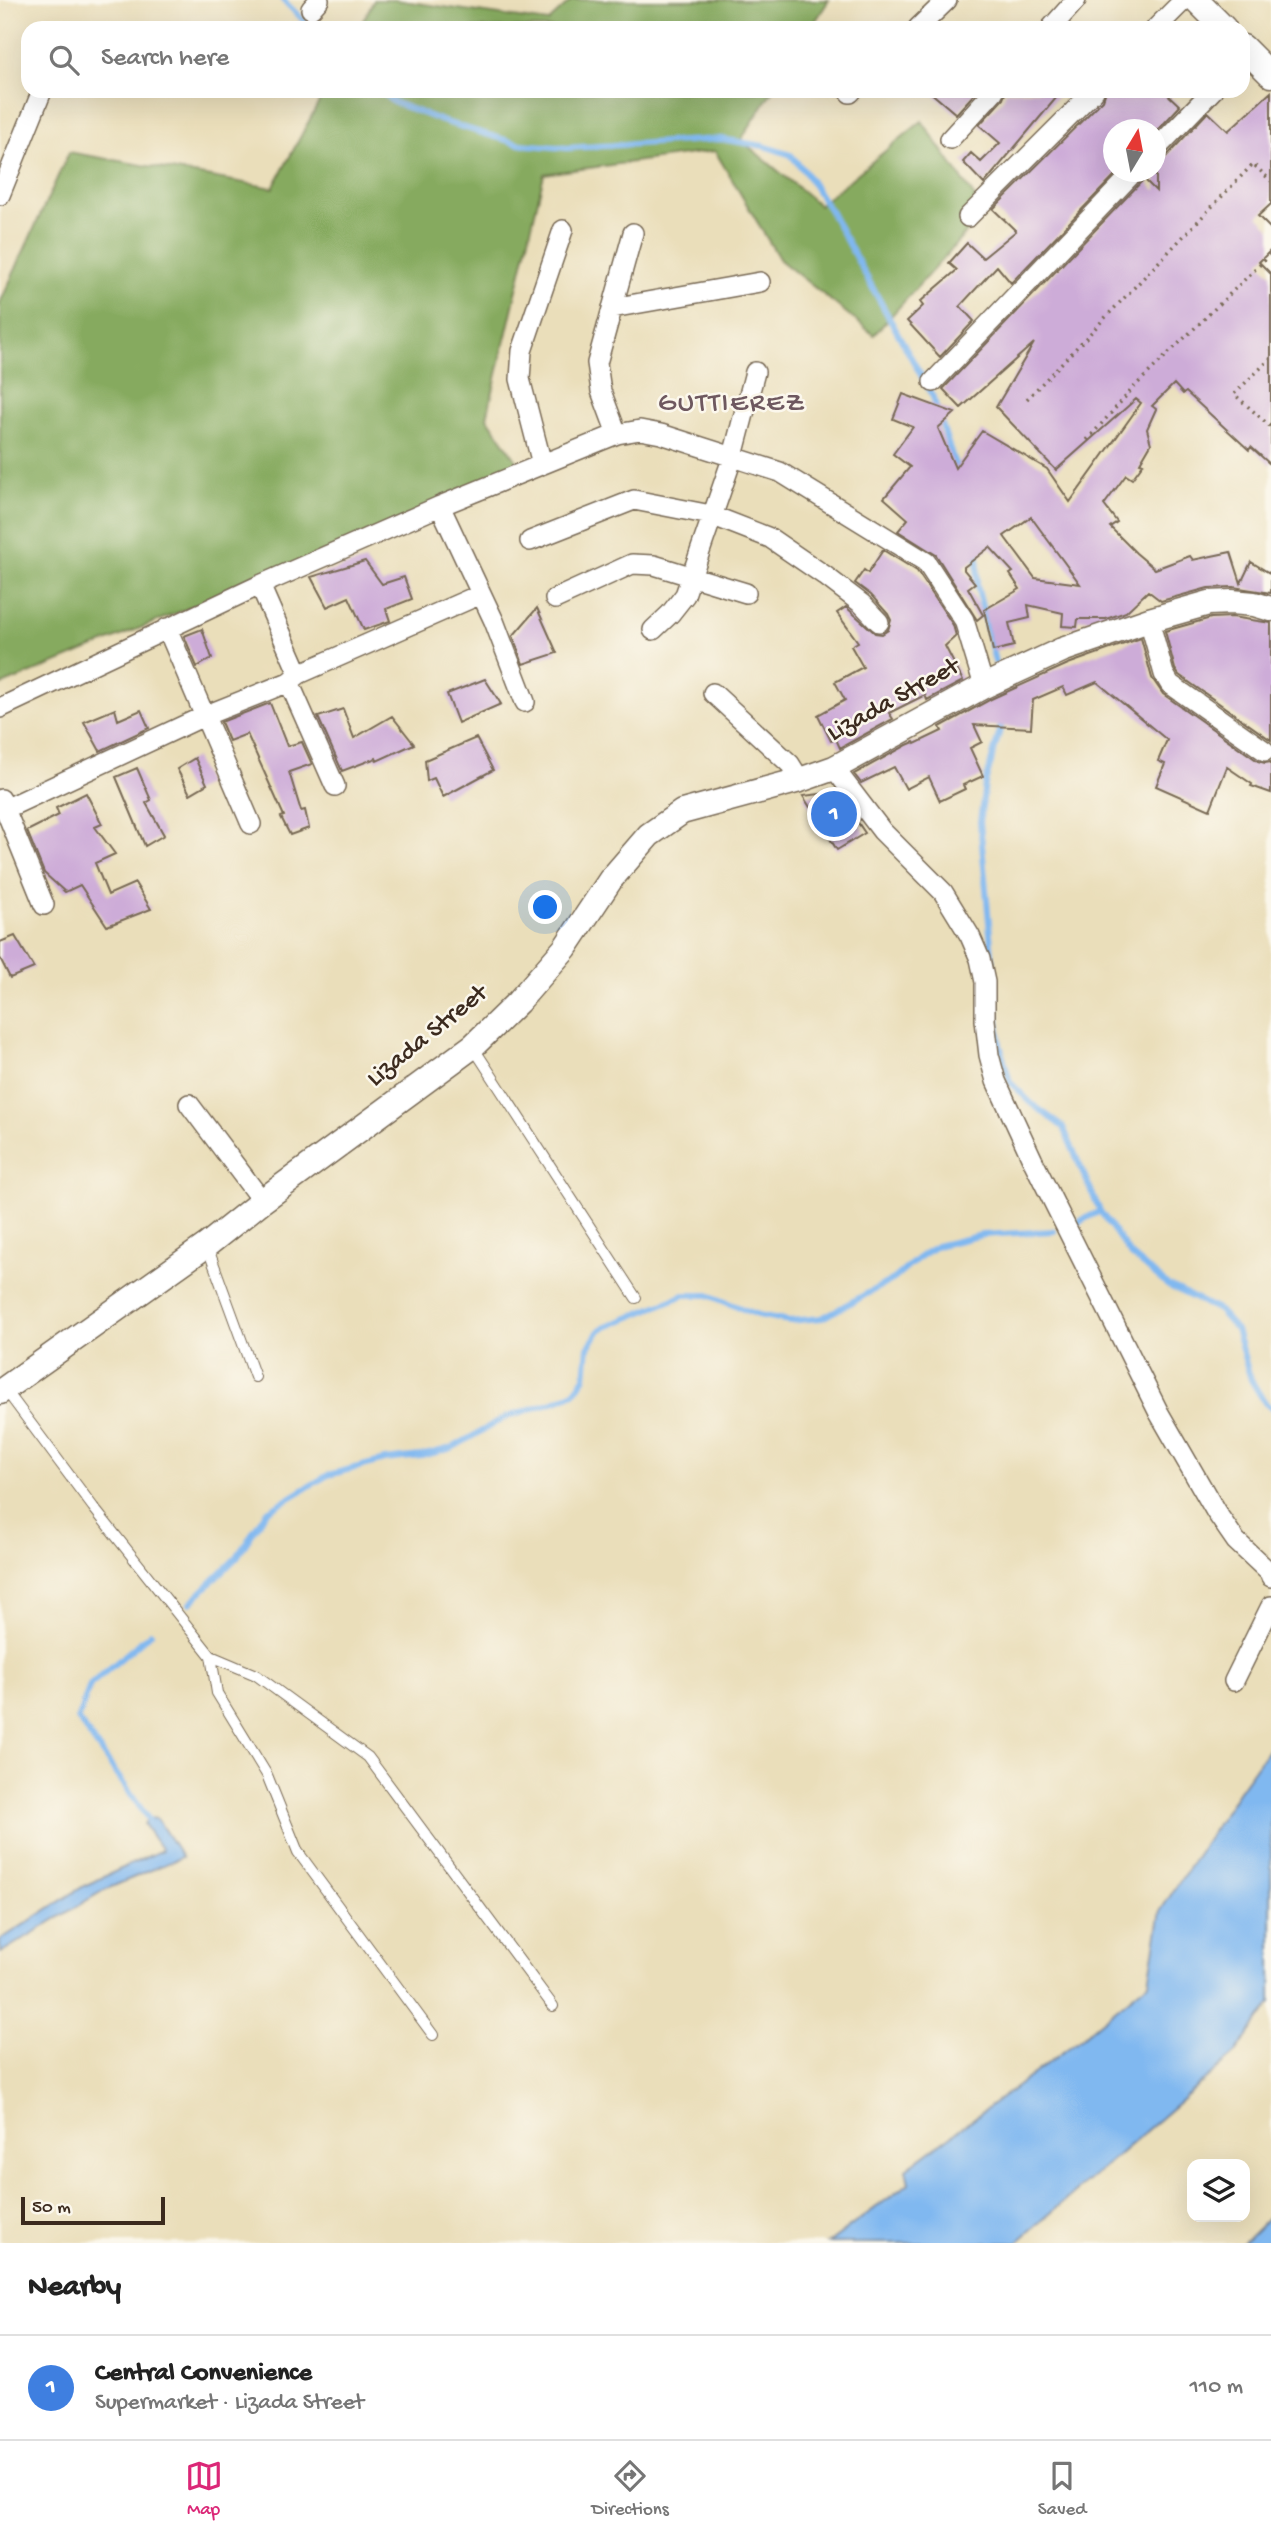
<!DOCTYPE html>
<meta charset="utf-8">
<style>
body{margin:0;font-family:"Gochi Hand",sans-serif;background:#f6f6f6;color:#222}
.controls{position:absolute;right:21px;bottom:21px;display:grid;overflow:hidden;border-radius:14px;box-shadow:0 7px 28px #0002}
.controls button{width:63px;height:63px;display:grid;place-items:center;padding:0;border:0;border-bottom:2px solid #e0e0e0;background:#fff;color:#222;font:35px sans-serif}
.compass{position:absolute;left:1103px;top:119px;width:63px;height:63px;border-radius:50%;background:#fff;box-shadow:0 7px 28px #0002;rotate:10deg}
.scale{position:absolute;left:21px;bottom:18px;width:144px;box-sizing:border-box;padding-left:7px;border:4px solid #3b2a1e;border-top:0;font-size:19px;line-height:24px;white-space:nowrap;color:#3b2a1e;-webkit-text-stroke:5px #fbf7ec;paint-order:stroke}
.you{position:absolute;left:546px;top:908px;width:24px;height:24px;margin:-18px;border:5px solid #fff;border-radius:50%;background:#1a73e8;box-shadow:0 0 0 10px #1a73e833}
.badge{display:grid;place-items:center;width:46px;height:46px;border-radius:50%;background:#db2777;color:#fff;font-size:23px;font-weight:700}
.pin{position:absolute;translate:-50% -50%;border:4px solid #fff;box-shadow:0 2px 7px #0006}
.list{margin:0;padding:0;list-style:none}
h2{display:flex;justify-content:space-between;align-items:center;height:91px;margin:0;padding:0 28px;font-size:30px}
h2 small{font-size:23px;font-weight:400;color:#767676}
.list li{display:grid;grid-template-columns:46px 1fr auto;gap:21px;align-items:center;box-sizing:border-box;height:105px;padding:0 28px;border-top:2px solid #e0e0e0}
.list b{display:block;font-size:26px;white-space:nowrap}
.list p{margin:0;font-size:23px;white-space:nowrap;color:#767676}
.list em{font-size:23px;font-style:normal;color:#767676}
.icon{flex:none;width:38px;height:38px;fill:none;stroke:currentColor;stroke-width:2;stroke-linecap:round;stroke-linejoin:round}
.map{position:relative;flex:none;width:1271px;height:2243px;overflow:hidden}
.search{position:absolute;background:#fff;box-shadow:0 7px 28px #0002;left:21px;right:21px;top:21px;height:77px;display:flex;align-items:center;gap:18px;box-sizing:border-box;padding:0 24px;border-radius:21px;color:#767676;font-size:26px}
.sheet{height:196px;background:#fff}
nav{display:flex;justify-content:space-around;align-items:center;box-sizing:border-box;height:98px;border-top:2px solid #e0e0e0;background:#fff;font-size:19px;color:#767676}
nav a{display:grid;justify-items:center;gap:4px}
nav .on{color:#db2777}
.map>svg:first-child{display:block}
.forest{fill:#86aa5f;stroke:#606a3e;stroke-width:2}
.water{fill:#80b8f0;stroke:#5e7187;stroke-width:2}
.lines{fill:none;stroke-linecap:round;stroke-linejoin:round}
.stream{stroke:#80b8f0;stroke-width:6}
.building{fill:#cdacd8;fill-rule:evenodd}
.service-casing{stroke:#786955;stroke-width:12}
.minor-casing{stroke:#786955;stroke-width:22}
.tertiary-casing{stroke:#786955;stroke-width:27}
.path{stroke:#786955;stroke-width:3.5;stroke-dasharray:2 5;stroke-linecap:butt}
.service{stroke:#fff;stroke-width:10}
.minor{stroke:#fff;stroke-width:19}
.tertiary{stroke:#fff;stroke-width:24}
.labels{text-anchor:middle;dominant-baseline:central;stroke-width:5;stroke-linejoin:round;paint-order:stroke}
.street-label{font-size:26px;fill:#3b2a1e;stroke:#fbf7ec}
.neighbourhood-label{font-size:28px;letter-spacing:2px;fill:#6e585f;stroke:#fbf7ec}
</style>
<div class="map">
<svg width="1271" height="2243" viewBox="0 0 1271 2243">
<rect width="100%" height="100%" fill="#fbf7ec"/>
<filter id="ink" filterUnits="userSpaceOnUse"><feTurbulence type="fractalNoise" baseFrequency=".0143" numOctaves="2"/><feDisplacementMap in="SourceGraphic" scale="14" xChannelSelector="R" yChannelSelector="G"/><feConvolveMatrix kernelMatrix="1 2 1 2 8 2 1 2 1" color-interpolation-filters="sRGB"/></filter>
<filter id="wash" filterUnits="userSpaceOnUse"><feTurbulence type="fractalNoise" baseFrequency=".00686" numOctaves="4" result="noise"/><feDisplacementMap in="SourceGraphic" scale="28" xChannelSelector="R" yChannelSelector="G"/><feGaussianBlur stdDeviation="1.57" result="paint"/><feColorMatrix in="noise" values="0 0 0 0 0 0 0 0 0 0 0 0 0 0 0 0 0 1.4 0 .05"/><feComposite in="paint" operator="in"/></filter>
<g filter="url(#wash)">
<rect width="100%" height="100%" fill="#eadeba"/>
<path class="forest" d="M374,0H396L548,22L572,0H829L811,28H359Z
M325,91H772L741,140L819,205L922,121L985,212L874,335L780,260L715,151L544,174L487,417L523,470L0,686V303L69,152L273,188Z"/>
<path class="water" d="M1271,1746V2003L1235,2054L1016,2243H828L909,2183L906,2169L1075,2043L1149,1982L1161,1910L1238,1792Z
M148,1818L157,1819L182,1857L104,1890L0,1953V1940L84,1886L162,1850L144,1824Z
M1271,2215V2243H1243Z"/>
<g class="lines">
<path class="stream" d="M283,0L311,28
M381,91L393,102L442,121L519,144L567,148L721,139L764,146L791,155L805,172L829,209L933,397L958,474
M978,549L977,585L995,662
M1003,719L985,784L980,822L1000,1045L1010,1082L1032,1104L1063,1127L1100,1211L1130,1254L1167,1285L1218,1310L1236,1330L1251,1380L1265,1403L1271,1408
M1075,1224L1100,1211
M190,1603L237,1557L266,1512L328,1475L385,1460L421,1456L452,1448L506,1417L556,1401L574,1393L585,1377L588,1347L601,1329L684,1295H708L758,1315L789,1321L822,1318L894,1279L917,1259L936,1246L982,1235L1054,1231
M151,1823L78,1719L90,1685L151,1633"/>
</g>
<g id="blocks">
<path class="building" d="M929,91H977L956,114Z
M1006,91H1062L984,184L963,162L971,153L981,162L1000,143L979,125L1003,99Z
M1106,91H1164L1180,106L1156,132V130H1114V172H1118L1011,283L997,266L960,306L974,321L940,357L907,321L923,306L920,302L957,270L949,263L967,243L983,258L1016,231L993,209L1103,100Z
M1271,92V204L1258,216L1271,229V250L1259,262L1271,274V465L1251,447L1249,450L1186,392L1183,394L1174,384L1152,406L1156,409L1147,429L1151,444L1140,463L1143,464L1132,479L1126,475L1104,505L1117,522L1110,527L1136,553L1155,569L1190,556L1193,560L1231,552L1241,583L1251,562L1271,574V593L1233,587L1208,588L1161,601L1148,591L1126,612L1106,619H1078L1077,627L1062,626L1063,613L1028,605L1030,618L1009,623L1014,646L993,651L984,610L1020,589L1010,574L1013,572L990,547L964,567V570L975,583L968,588L983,615L977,620L936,555L898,531L908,519L884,498L910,467L893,454L913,427L893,419L903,394L955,413L938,428L955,468L982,431L1047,469L1070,502L1141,403L1136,399L1056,470L996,407L1034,343L961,408L943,389L1144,179L1156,191V161L1165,158L1208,112L1228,131ZM1031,517L1080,584L1035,578L1006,539L1004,536Z
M883,550L917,571L953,625L956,636L945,646L963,681L927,700L925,695L889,713L893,719L840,748L836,739L831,741L818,715L845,700L835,682L863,667L851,646L858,642L837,613L846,607L875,633L882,634L888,630L891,620L888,614L871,595L855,583L864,570L868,573Z
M365,561L382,584L404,577L412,599L386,609L390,621L364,630L349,597L327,607L311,577Z
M537,608L557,653L523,664L513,636Z
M1232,617L1271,623V740L1179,675L1175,669L1165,631L1211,618Z
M202,629L212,658L197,667L184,636Z
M1141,638L1152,678L1163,694L1258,761L1265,763L1271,762V793L1251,786L1252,784L1227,767L1210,810L1156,786L1165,764L1158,761L1167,740L1097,682L1067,695L1063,687L1033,700L1031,728L974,725L982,742L970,748L983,776L963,785L965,789L940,801L929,777L906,789L894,767L861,783L854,774L907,745L914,742L915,744L942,731L940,727L991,699L1068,664Z
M485,679L501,704L458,723L447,694Z
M270,703L287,746L302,742L312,764L289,772L301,811L305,810L309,828L290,835L281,817L284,816L247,734L229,741L221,722Z
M115,709L118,720L141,710L149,728L100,751L84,722Z
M343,709L354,738L392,716L414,744L377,761L376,758L342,771L318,717Z
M476,738L493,770L443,797L434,778L427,781L425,760Z
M195,758L207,784L190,794L177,769Z
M137,768L151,800L146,803L164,835L145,846L116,777Z
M837,792L865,833L837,850L803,796Z
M86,793L102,824L95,827L115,854L95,863L108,895L135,883L151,909L107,926L80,885L65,892L44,873L27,831L59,815L56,808Z
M15,936L34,968L10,978L0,958V942Z"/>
</g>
</g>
<g filter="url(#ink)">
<use href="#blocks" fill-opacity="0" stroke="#786955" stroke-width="2"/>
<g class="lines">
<defs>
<path id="service" d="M473,1047L636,1298
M207,1246L255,1377
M5,1389L93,1507L211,1656
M433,2035L298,1852L267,1775L217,1693L211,1656L256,1675L368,1757L553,2006"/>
<path id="minor" d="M311,9L319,0
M918,28L947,0
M1051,28L1076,0
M1156,28L1184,0
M850,93L852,91
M950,139L994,91
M1156,149L1212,91
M0,195L42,91
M968,217L1094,91
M612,308L760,282
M933,382L1134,172
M617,434L601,391L597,363L633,233
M542,464L520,379L522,351L563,230
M440,506L494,621L525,702
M530,541L634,500L711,515L770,538L824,575L862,604L879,622
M260,585L299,674
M555,599L632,564L654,565L746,593
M1149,620L1164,674L1170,684L1265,751
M167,628L251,824
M653,630L670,614L685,595L733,456L755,372
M289,682L335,786
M713,693L790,764L800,780
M0,708L260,585L440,506L617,434L640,430L661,434L780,472L926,562L964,620L984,686
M834,768L882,831L943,892L970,936L980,959L985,982V1020L989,1055L996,1081L1034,1163L1159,1413L1216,1512L1236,1541L1269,1572L1271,1577
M1,799L44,905
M5,809L204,716L289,682L299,674L481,594
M189,1104L262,1201
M1234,1681L1271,1606"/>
<path id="tertiary" d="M1196,0L1224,28
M1243,47L1271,75
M0,1392L207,1245L262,1201L473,1046L518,1002L565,948L611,879L649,835L682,812L800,780L834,768L984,686L1062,650L1149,620L1209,603L1232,602L1254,604L1271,609"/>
</defs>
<use href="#service" class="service-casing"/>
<use href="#minor" class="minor-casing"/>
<use href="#tertiary" class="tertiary-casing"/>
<path class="path" d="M1271,358L1234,394L1271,427
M1027,399L1253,164L1271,181
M1087,440L1135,386L1271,254"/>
<use href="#service" class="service"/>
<use href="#minor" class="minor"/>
<use href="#tertiary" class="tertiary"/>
</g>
</g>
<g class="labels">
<g class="street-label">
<text transform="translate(894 701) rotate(-29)">Lizada Street</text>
<text transform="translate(428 1037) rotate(-39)">Lizada Street</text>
</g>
<g class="neighbourhood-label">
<text x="732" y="404">GUTTIEREZ</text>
</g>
</g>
</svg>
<div class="controls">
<button><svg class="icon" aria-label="layers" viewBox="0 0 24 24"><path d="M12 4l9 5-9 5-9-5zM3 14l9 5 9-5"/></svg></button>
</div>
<svg class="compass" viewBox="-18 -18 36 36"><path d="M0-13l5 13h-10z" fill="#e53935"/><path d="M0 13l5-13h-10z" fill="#767676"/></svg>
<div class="scale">50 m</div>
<div class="you"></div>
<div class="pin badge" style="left:834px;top:814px;background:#3f7fe0">1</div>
<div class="search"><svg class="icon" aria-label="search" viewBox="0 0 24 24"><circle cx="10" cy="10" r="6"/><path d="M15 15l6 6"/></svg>Search here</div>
</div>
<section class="sheet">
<h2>Nearby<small></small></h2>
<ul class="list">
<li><span class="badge" style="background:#3f7fe0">1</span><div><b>Central Convenience</b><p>Supermarket · Lizada Street</p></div><em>110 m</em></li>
</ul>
</section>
<nav>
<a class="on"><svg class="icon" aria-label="map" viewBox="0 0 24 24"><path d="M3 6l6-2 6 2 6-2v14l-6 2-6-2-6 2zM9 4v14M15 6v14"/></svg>Map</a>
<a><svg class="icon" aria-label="directions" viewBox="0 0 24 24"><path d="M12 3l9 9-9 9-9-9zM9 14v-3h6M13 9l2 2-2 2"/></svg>Directions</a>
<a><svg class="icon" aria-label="saved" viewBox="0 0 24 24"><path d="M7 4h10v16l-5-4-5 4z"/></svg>Saved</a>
</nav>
